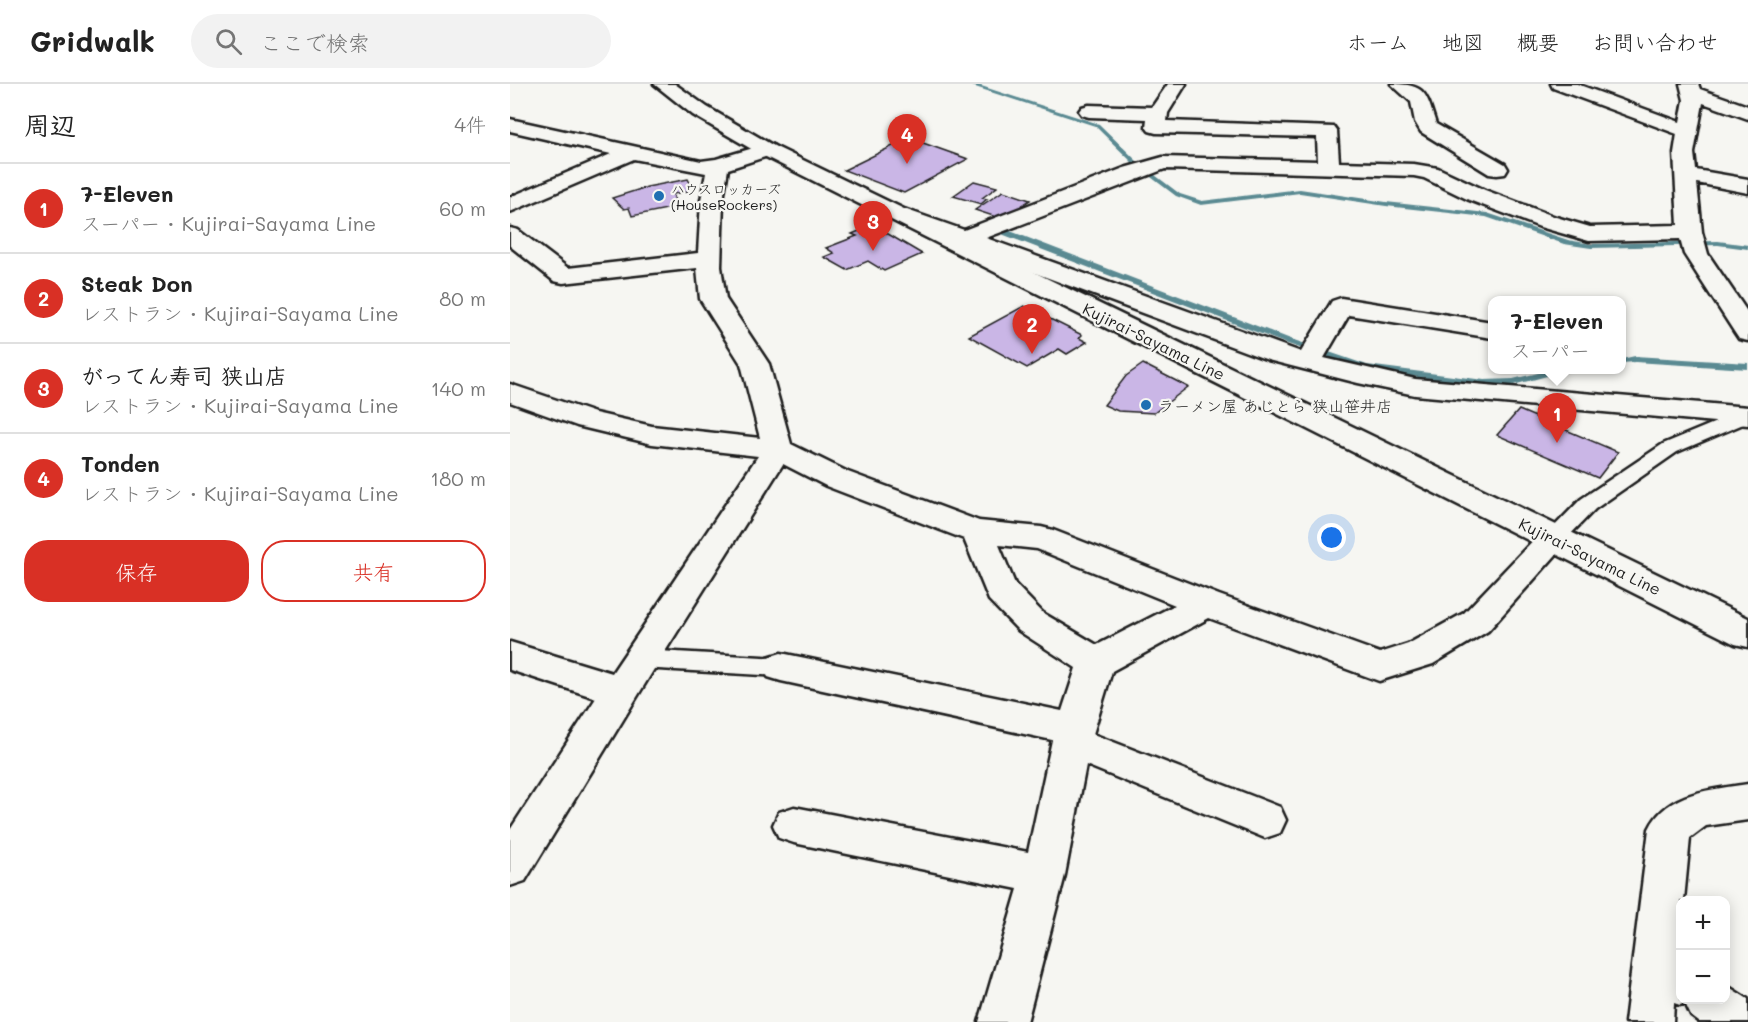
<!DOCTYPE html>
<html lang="ja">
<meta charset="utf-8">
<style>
body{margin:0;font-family:Mali,"Klee One",sans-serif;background:#f2f2f2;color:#222}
.controls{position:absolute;right:18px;bottom:18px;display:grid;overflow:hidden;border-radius:12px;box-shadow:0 3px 15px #0003}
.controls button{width:54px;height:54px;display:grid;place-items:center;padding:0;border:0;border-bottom:2px solid #e0e0e0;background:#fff;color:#222;font:30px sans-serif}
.you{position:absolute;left:822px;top:454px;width:21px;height:21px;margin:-15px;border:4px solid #fff;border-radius:50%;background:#1a73e8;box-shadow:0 0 0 9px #1a73e833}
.badge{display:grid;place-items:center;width:39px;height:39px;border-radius:50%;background:#d93025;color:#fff;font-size:20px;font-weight:700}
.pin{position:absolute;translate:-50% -50px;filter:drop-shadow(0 2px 3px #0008)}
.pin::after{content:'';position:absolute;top:32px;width:21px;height:18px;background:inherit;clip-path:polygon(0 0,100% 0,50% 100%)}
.popup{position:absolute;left:978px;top:212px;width:138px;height:78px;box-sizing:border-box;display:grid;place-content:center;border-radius:12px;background:#fff;filter:drop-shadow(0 2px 4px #0005);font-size:20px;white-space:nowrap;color:#767676}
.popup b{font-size:22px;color:#222}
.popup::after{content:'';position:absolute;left:50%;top:100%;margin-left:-12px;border:12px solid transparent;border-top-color:#fff}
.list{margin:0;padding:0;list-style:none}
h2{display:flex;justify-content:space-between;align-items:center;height:78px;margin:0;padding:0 24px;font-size:26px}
h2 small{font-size:20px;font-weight:400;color:#767676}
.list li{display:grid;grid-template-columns:39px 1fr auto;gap:18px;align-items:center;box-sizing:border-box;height:90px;padding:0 24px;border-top:2px solid #e0e0e0}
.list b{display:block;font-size:22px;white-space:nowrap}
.list p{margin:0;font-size:20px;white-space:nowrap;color:#767676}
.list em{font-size:20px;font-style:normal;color:#767676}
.actions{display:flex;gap:12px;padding:18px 24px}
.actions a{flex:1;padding:14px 0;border:2px solid #d93025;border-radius:24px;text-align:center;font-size:21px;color:#d93025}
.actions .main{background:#d93025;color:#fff}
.icon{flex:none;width:33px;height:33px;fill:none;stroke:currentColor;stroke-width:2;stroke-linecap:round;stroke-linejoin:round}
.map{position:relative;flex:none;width:1238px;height:938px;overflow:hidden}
header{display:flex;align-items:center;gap:36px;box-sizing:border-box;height:84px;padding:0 30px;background:#fff;border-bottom:2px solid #e0e0e0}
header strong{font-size:28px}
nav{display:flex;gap:33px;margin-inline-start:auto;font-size:21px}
.search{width:420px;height:54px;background:#f2f2f2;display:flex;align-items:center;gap:15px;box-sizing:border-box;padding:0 21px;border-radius:33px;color:#767676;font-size:22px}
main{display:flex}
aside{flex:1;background:#fff}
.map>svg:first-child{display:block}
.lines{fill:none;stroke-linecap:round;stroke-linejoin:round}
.stream{fill:#5a8a92;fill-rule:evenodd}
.building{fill:#cab6e6;stroke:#1c1c1c;stroke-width:1.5}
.service-casing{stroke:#1c1c1c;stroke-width:5}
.minor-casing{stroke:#1c1c1c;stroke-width:5}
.secondary-casing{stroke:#1c1c1c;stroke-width:5}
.service{fill:#f6f6f2;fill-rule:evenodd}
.minor{fill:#f6f6f2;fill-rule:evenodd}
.secondary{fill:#f6f6f2;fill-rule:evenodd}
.poi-dot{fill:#1f6fb2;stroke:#f6f6f2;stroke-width:2}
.labels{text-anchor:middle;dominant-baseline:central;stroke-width:4.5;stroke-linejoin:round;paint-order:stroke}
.far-poi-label{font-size:14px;fill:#1c1c1c;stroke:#f6f6f2;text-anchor:start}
.street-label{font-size:16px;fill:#1c1c1c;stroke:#f6f6f2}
.poi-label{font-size:16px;fill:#1c1c1c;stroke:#f6f6f2;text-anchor:start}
</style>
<header>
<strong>Gridwalk</strong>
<div class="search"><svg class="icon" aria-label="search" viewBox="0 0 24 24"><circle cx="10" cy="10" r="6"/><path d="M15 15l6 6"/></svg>ここで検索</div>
<nav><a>ホーム</a><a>地図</a><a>概要</a><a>お問い合わせ</a></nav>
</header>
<main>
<aside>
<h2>周辺<small>4件</small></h2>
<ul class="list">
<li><span class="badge">1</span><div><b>7-Eleven</b><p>スーパー · Kujirai-Sayama Line</p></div><em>60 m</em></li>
<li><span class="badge">2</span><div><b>Steak Don</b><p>レストラン · Kujirai-Sayama Line</p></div><em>80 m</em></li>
<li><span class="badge">3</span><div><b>がってん寿司 狭山店</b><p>レストラン · Kujirai-Sayama Line</p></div><em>140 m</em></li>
<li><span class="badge">4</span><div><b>Tonden</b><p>レストラン · Kujirai-Sayama Line</p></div><em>180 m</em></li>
</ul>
<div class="actions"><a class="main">保存</a><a>共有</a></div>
</aside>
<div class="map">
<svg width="1238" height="938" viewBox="0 0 1238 938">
<rect width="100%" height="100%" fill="#f6f6f2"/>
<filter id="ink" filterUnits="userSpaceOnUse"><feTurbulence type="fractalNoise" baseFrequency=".0167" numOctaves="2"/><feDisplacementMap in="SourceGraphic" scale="12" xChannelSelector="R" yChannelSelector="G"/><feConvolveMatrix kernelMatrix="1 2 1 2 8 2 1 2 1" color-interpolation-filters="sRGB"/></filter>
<g filter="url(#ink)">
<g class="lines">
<path class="stream" d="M456,0H465L589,40L629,79L670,110L692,117L790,105L876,118L977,129L1058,156L1081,160L1208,157L1238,161V165L1208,161L1081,164L1054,160L976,133L876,122L790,109L691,121L666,112L625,81L585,42Z
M489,145H495L778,254L857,281L974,296L1003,295L1041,286H1053L1052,288L1003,301L974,302L856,286L772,258L489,149Z
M1125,272L1238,279V285L1125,278L1112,279V275Z"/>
</g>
<path class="building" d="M399,54L458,75L394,109L334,86Z
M178,95L184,106L163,110L167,123L122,132L119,124L114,125L102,114L137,103Z
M464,97L487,103L472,114L477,115L471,120L443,112Z
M493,107L520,116L502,128L499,127L489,134L465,126Z
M361,142L368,144L412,170L374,187L358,177L337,186L314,173L324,169L316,164L347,152L342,150Z
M514,222L572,251L569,254L577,258L557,270L549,265L517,284L459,252Z
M633,280L678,303L644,329L608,327L594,321L616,292Z
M1009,326L1108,368L1088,394L987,351Z"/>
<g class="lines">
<defs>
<path id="service" d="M1235,326L1238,327V338L1167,368L1085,425L1052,459L1045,461L1038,459L1035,454L1038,449L1071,415L1153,360Z
M131,566L271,574L279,577L283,583L279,589L271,592L131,584L123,581L119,575L123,569Z"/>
<path id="minor" d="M658,0H676L658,29L657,37L824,43L827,47L829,78L904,80L928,84L975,106L1046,133L1080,143L1168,141L1164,69L1167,50L1043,4L1041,0H1067L1170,38L1174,16L1170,0H1188L1190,5L1238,22V35L1193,19L1184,69L1186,86L1238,95V109L1187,99L1192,148L1198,170L1238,229V257L1229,255L1225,249L1174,170L1170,155L1079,157L1030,143L959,116L914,94L904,92L655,85L476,154L791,268L822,217L831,214L982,238V254L839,231L814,274L905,295L1238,323V341L905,311L848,299L758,276L458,164L448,167L440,165L436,160L439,156L389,138L386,133L389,128L397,126L454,146L614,84L653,73L808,77L807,53L646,49L639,47L636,43L637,35L579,33L572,31L569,27L572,23L579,21L642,23Z
M881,0C917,0 916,10 926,40L995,80L998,85L995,90L987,91L979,90L911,48L905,38L901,18Z
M0,35L191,77L206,75L257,60L264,62L267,66L264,70L218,85L213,116L211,183L216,215L259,280L281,360L338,388L469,437L531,443L543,446L709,511L870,569L898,560L954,529L1033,446L1045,443L1057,446L1061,454L978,547L923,580L869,597L699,534L602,587L583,650L770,723L776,736L770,749L755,754L576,681L555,791L517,938H469L508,805L284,759L269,754L263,741L269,728L284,723L518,768L542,656L271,597L258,593L253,583L258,573L271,569L552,627L566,584L509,547L479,516L454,455L316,402L273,380L144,585L15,797L0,802V746L86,614L0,586V558L102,589L248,372L142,360L67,342L0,318V300L85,329L142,342L250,354L231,280L190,215L187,184L53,199L44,197L0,162V144L8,146L58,184L188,169L191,116L196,89L124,75L0,128V113L101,70L0,47ZM489,461L527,465L665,521L587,561L533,529L505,500Z
M1238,700V736L1196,742L1180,754L1174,816H1170V916H1216V901L1238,915V938H1189L1181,932L1175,919L1170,921L1164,919L1163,938H1115L1139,745C1157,707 1202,706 1238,700Z"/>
<path id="secondary" d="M144,0H165L197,23L264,62L1238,534V563L1225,560L250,70L183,31Z"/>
</defs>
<use href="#service" class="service-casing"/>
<use href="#minor" class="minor-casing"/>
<use href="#secondary" class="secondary-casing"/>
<use href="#service" class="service"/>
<use href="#minor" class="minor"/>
<use href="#secondary" class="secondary"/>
</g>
</g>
<g class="poi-dot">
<circle cx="149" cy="112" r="6"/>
<circle cx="636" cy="321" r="6"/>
</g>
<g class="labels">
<g class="far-poi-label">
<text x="161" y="104">ハウスロッカーズ<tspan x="161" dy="16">(HouseRockers)</tspan></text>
</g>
<g class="street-label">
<text transform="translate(644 257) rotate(26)">Kujirai-Sayama Line</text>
<text transform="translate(1080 472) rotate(26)">Kujirai-Sayama Line</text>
</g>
<g class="poi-label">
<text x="648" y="321">ラーメン屋 あじとら 狭山笹井店</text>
</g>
</g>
</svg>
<div class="controls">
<button>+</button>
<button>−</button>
</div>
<div class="you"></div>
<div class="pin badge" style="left:1047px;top:359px">1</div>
<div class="popup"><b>7-Eleven</b>スーパー</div>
<div class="pin badge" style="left:522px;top:270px">2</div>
<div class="pin badge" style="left:363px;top:167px">3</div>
<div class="pin badge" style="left:397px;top:80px">4</div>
</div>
</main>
